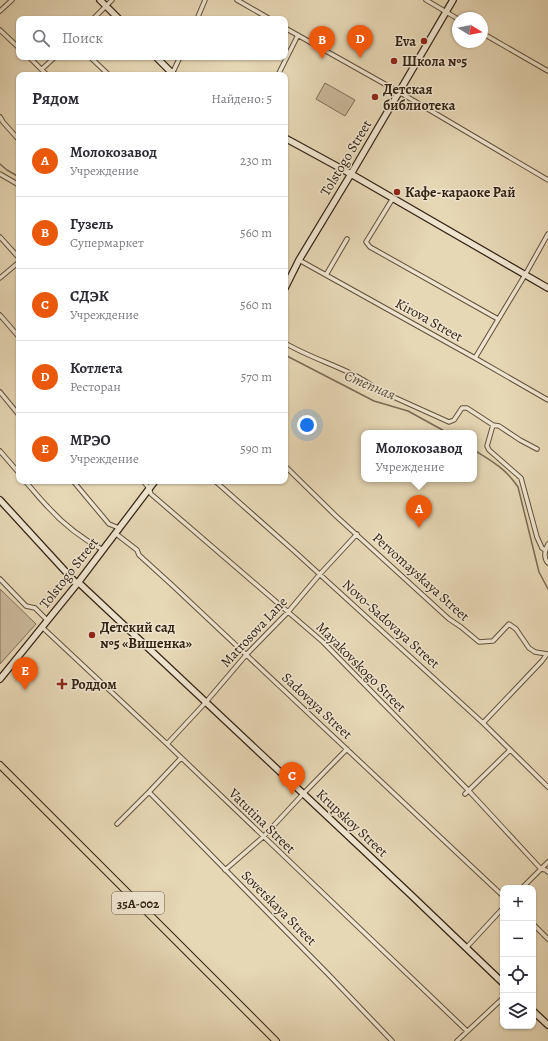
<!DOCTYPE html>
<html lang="ru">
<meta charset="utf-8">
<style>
body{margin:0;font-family:Alegreya,serif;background:#f7f7f7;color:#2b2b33}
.controls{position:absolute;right:12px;bottom:12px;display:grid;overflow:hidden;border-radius:8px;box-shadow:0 1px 3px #0004}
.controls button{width:36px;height:36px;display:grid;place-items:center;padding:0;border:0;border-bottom:1px solid #e1e1e2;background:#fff;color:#2b2b33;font:20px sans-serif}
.compass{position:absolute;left:452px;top:12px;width:36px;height:36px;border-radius:50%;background:#fff;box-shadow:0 1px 3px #0004;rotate:100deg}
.you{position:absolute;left:307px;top:425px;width:14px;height:14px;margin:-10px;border:3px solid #fff;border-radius:50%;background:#1a73e8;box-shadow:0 0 0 6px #1a73e833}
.badge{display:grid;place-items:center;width:26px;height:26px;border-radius:50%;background:#ea580c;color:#fff;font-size:13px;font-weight:700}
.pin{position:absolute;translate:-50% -33px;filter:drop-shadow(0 1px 2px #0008)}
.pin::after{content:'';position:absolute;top:21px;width:14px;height:12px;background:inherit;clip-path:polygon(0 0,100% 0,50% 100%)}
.popup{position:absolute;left:361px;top:430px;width:116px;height:52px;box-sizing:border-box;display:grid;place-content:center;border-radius:8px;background:#fff;filter:drop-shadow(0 1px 3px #0005);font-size:13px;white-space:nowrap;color:#7c7c81}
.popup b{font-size:15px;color:#2b2b33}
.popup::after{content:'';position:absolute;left:50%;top:100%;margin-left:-8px;border:8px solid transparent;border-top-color:#fff}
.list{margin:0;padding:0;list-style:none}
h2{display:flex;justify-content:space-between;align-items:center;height:52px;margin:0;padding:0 16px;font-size:17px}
h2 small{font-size:13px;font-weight:400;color:#7c7c81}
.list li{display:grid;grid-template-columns:26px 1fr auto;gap:12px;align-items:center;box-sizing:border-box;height:72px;padding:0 16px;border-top:1px solid #e1e1e2}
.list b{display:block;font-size:15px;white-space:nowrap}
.list p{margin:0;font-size:13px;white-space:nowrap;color:#7c7c81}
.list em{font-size:13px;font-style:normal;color:#7c7c81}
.icon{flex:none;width:22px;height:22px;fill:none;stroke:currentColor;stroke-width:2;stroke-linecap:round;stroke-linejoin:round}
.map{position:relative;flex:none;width:548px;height:1041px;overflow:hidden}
.search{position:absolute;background:#fff;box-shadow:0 1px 3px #0004;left:16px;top:16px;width:272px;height:44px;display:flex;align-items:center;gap:10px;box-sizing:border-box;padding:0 14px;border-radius:8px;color:#7c7c81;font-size:15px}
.panel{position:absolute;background:#fff;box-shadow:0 1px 3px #0004;left:16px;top:72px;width:272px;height:412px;border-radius:8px}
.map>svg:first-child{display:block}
.green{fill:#c8b89a;stroke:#7e6e57}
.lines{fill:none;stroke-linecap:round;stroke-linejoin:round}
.stream{stroke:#7a6a54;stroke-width:1.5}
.minor-casing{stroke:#60503c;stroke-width:5.5}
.secondary-casing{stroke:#332314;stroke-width:8}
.trunk-casing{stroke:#332314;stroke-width:8}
.minor{stroke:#efe5cf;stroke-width:3.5}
.secondary{stroke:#efe5cf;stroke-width:5.5}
.trunk{stroke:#e6d7b5;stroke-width:6}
.poi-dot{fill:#8f2418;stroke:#efe5cf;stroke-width:1.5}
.labels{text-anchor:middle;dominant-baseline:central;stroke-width:3;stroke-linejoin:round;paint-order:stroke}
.shield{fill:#efe5cf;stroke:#6b5d4c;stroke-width:1}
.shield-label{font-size:13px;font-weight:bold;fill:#332314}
.poi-label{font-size:14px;font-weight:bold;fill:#332314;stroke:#efe5cf;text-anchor:start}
.street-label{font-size:14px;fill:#332314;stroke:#efe5cf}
.water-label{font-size:15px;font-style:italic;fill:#5c4d39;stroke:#efe5cf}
</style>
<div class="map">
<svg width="548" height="1041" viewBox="0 0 548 1041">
<rect width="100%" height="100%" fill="#e6d7b5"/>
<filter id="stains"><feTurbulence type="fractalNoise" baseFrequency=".005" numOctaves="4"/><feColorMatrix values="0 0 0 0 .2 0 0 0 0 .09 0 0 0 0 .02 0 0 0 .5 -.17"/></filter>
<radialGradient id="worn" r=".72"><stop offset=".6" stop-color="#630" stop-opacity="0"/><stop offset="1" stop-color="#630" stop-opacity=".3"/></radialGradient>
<path class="green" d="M325,83L355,100L345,116L316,99Z
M0,589L36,624L0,664Z"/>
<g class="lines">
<path class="stream" d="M0,164L7,170L19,177
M285,355L374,401L408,411L448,433
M474,450C492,461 506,469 518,487L539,572L548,589"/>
<defs>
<path id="minor" d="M237,0L270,19
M426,0L458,19
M0,11L12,0
M93,19L112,0
M197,19L205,0
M285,28L399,92L548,180
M0,30L19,48
M482,33L548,71
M29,57L47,75
M90,57L109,75
M42,69L55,57
M172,74L180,57
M278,75L298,35
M0,117L3,122L19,140
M0,174L19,185
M393,198L366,242L370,247L498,319
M0,237L19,258
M299,260L475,358L548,400
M326,275L347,239
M0,278L19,262
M0,315L19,337
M285,343C315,361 350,368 378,390L449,422L454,420L462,408H467L493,425L487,446L489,450L521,478L537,537L542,548L545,550
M475,358L525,275L548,234
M0,392L19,415
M493,425L499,426L520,440L537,449
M0,451L19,473
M285,466L336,516L449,619L461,627L479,642L493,641L509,624L516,629L529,648L535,652L547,654
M25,481C33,490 40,499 48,507C63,524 83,539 103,550
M73,481L109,524L119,528
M143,481L149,488L151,494L323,642L468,790L541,869L546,870L548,872
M215,481L293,550L483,723L548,787
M115,533L137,550L139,555L172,585L503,896
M548,544C545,551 543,557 548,563
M0,579L26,606L35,608L47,620
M42,627L167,744L467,1031
M483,723L542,661L547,654
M167,744L206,702L246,655L288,612L320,574L357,534
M149,792L328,974L392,1041
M465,794L510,750
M117,824L149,792L181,758
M225,870L263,837L303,794L347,749
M522,888L548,862
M533,924L548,939
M466,948L503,908
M457,1041L503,998"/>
<path id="secondary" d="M100,0L119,19
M156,57L174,75
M285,138L351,174L548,288
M285,288L299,260L351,174L453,0
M0,500L77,584
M78,582L410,894L503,983
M0,679L77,584L155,481
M533,1011L548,1025"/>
<path id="trunk" d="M0,765L276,1041"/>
</defs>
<use href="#minor" class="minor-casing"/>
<use href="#secondary" class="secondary-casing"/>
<use href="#trunk" class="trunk-casing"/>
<use href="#minor" class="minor"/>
<use href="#secondary" class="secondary"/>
<use href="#trunk" class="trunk"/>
</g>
<g class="poi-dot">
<circle cx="424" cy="41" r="4"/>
<circle cx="394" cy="61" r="4"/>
<circle cx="375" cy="97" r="4"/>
<circle cx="397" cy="192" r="4"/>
<circle cx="92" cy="635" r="4"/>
<path d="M60 678h4v4h4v4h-4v4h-4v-4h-4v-4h4z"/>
</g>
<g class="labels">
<rect class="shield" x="112" y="892" width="52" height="22" rx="3"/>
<g class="shield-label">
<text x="138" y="903">35А-002</text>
</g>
<g class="poi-label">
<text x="416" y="41" text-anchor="end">Eva</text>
<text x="402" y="61">Школа №5</text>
<text x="383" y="89">Детская<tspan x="383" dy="16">библиотека</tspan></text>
<text x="405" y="192">Кафе-караоке Рай</text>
<text x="100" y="627">Детский сад<tspan x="100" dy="16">№5 «Вишенка»</tspan></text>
<text x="71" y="684">Роддом</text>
</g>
<g class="street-label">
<text transform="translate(346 158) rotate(-59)">Tolstogo Street</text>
<text transform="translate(429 320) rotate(29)">Kirova Street</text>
<text transform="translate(69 573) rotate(-52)">Tolstogo Street</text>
<text transform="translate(421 577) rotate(42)">Pervomayskaya Street</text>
<text transform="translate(391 624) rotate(42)">Novo-Sadovaya Street</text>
<text transform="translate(254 632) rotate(-47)">Matrosova Lane</text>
<text transform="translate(361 667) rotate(45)">Mayakovskogo Street</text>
<text transform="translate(317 706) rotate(43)">Sadovaya Street</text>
<text transform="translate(262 821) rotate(44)">Vatutina Street</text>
<text transform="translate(352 823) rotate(43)">Krupskoy Street</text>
<text transform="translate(279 908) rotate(45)">Sovetskaya Street</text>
</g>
<g class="water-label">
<text transform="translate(370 385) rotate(23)">Степная</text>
</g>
</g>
<rect width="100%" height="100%" filter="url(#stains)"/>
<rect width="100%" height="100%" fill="url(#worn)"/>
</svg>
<div class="controls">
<button>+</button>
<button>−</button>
<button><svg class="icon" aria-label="locate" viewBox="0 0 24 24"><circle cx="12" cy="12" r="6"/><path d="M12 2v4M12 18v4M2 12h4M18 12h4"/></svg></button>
<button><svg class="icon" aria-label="layers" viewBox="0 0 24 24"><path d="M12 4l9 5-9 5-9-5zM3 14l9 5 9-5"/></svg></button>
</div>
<svg class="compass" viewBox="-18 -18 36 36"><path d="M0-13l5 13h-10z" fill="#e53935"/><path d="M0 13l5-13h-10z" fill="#7c7c81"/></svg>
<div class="you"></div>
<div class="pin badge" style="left:419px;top:528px">A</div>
<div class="popup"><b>Молокозавод</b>Учреждение</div>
<div class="pin badge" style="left:322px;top:59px">B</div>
<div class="pin badge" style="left:292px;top:795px">C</div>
<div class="pin badge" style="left:360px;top:58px">D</div>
<div class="pin badge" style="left:25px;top:690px">E</div>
<div class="search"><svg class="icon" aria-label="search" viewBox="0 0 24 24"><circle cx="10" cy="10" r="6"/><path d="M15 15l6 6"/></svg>Поиск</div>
<section class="panel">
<h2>Рядом<small>Найдено: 5</small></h2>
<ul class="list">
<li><span class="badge">A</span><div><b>Молокозавод</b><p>Учреждение</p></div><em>230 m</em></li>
<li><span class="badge">B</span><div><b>Гузель</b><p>Супермаркет</p></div><em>560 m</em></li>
<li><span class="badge">C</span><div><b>СДЭК</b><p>Учреждение</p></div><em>560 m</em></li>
<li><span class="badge">D</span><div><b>Котлета</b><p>Ресторан</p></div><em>570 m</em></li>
<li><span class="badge">E</span><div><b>МРЭО</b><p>Учреждение</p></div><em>590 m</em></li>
</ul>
</section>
</div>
